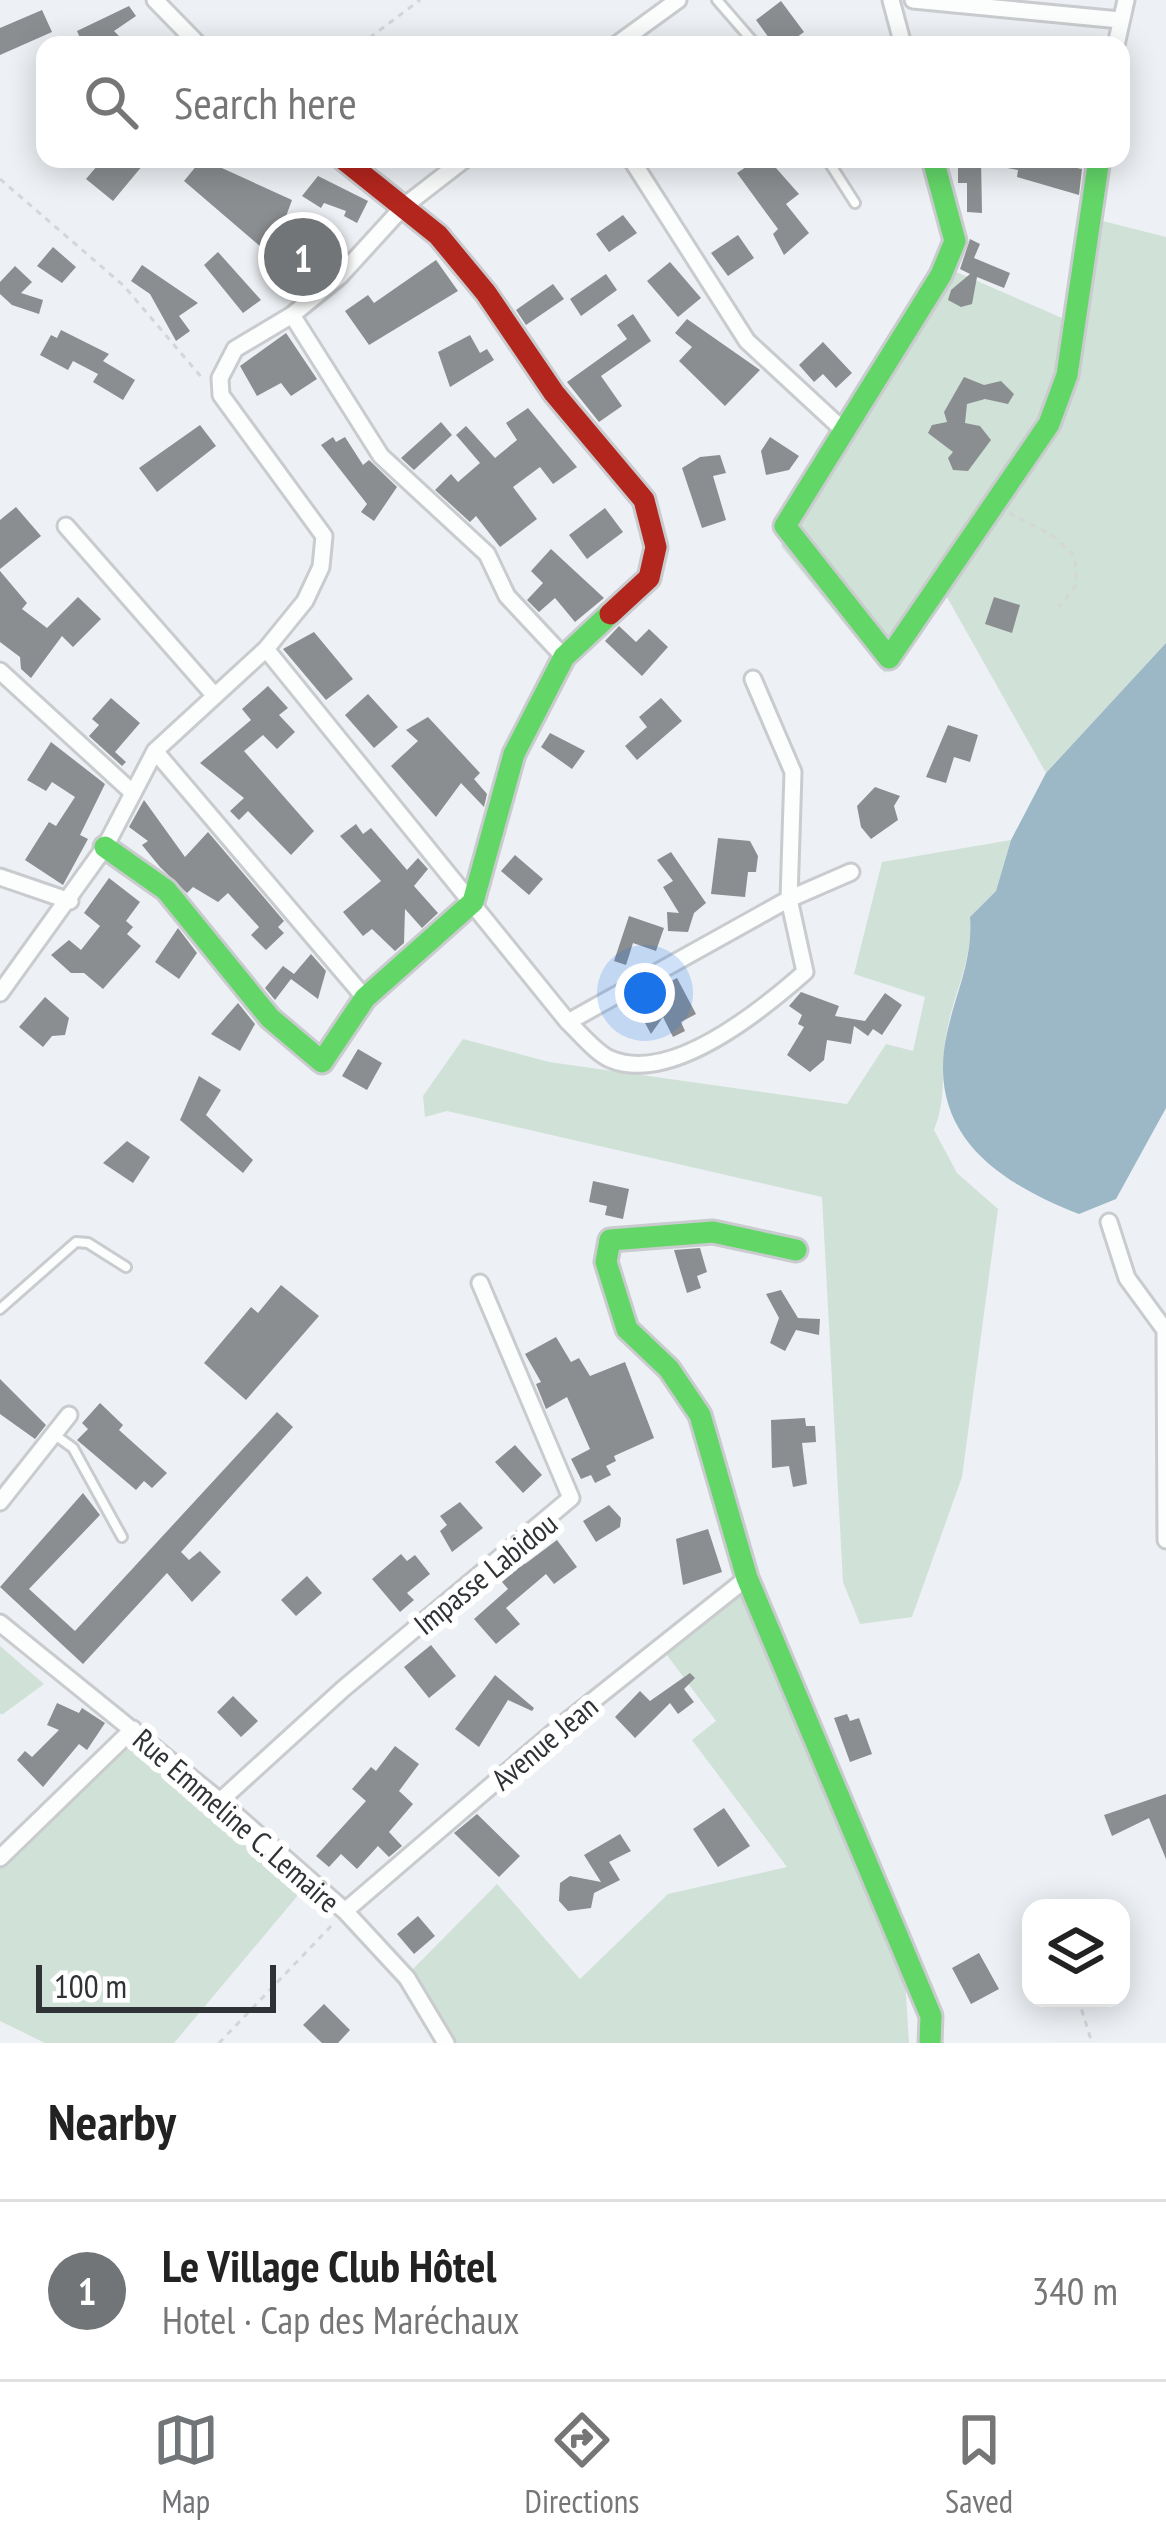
<!DOCTYPE html>
<meta charset="utf-8">
<style>
body{margin:0;font-family:"PT Sans Narrow",sans-serif;background:#f2f2f2;color:#222}
.controls{position:absolute;right:36px;bottom:36px;display:grid;overflow:hidden;border-radius:24px;box-shadow:0 6px 30px #0003}
.controls button{width:108px;height:108px;display:grid;place-items:center;padding:0;border:0;border-bottom:3px solid #e0e0e0;background:#fff;color:#222;font:60px sans-serif}
.scale{position:absolute;left:36px;bottom:30px;width:240px;box-sizing:border-box;padding-left:12px;border:6px solid #303335;border-top:0;font-size:33px;line-height:42px;white-space:nowrap;color:#303335;-webkit-text-stroke:9px #fff;paint-order:stroke}
.you{position:absolute;left:645px;top:993px;width:42px;height:42px;margin:-30px;border:9px solid #fff;border-radius:50%;background:#1a73e8;box-shadow:0 0 0 18px #1a73e833}
.badge{display:grid;place-items:center;width:78px;height:78px;border-radius:50%;background:#727578;color:#fff;font-size:39px;font-weight:700}
.pin{position:absolute;translate:-50% -50%;border:6px solid #fff;box-shadow:0 3px 12px #0006}
.list{margin:0;padding:0;list-style:none}
h2{display:flex;justify-content:space-between;align-items:center;height:156px;margin:0;padding:0 48px;font-size:51px}
h2 small{font-size:39px;font-weight:400;color:#767676}
.list li{display:grid;grid-template-columns:78px 1fr auto;gap:36px;align-items:center;box-sizing:border-box;height:180px;padding:0 48px;border-top:3px solid #e0e0e0}
.list b{display:block;font-size:45px;white-space:nowrap}
.list p{margin:0;font-size:39px;white-space:nowrap;color:#767676}
.list em{font-size:39px;font-style:normal;color:#767676}
.icon{flex:none;width:66px;height:66px;fill:none;stroke:currentColor;stroke-width:2;stroke-linecap:round;stroke-linejoin:round}
.map{position:relative;flex:none;width:1166px;height:2043px;overflow:hidden}
.search{position:absolute;background:#fff;box-shadow:0 6px 30px #0003;left:36px;right:36px;top:36px;height:132px;display:flex;align-items:center;gap:30px;box-sizing:border-box;padding:0 42px;border-radius:24px;color:#767676;font-size:45px}
.sheet{height:336px;background:#fff}
nav{display:flex;justify-content:space-around;align-items:center;box-sizing:border-box;height:168px;border-top:3px solid #e0e0e0;background:#fff;font-size:33px;color:#767676}
nav a{display:grid;justify-items:center;gap:6px}
nav .on{color:#727578}
.map>svg:first-child{display:block}
.green{fill:#d0e1d7}
.water{fill:#9cb7c6}
.building{fill:#8b8e90}
.lines{fill:none;stroke-linecap:round;stroke-linejoin:round}
.lane-casing{stroke:#c9cbce;stroke-width:14}
.street-casing{stroke:#c9cbce;stroke-width:21}
.fast-casing{stroke:#c9cbce;stroke-width:27}
.jam-casing{stroke:#c9cbce;stroke-width:27}
.path{stroke:#d4d6d7;stroke-width:3;stroke-dasharray:6 6;stroke-linecap:butt}
.lane{stroke:#fcfdfd;stroke-width:8}
.street{stroke:#fcfdfd;stroke-width:15}
.fast{stroke:#63d668;stroke-width:21}
.jam{stroke:#b3261e;stroke-width:21}
.labels{text-anchor:middle;dominant-baseline:central;stroke-width:12;stroke-linejoin:round;paint-order:stroke}
.street-label{font-size:30px;fill:#303335;stroke:#fff}
</style>
<div class="map">
<svg width="1166" height="2043" viewBox="0 0 1166 2043">
<rect width="100%" height="100%" fill="#edf0f4"/>
<path class="green" d="M1079,215L1166,237V643L1046,773L943,590L885,673L781,546L954,271L1069,321Z
M1011,840L996,891L970,917C973,962 953,993 946,1036C941,1069 947,1098 934,1130L957,1173L998,1209L962,1477L912,1617L860,1624L843,1582L822,1197L447,1111L425,1117L423,1096L463,1039L549,1062L847,1104L886,1044L913,1051L925,997L854,974L882,862Z
M747,1588L905,1980L909,2043H452L413,1969L497,1884L580,1979L668,1894L787,1867L692,1740L716,1721L664,1651Z
M0,1646L44,1684L3,1714H0Z
M118,1731L299,1894L174,2043H45L0,2021V1844Z"/>
<path class="water" d="M1166,643V1108L1116,1199L1079,1214C997,1182 925,1133 947,1033C956,992 973,960 970,917L996,891L1011,840L1046,773Z"/>
<path class="building" d="M781,1L804,32L786,45H774L756,20Z
M129,6L136,16L114,31L128,45H83L77,31Z
M42,10L52,32L0,55V28Z
M103,159H148L113,201L86,179Z
M202,159L292,200L281,230L334,259L304,284L184,181Z
M758,159H768L799,194L786,204L809,233L784,255L773,234L778,229L737,173Z
M958,159H981L982,213L967,212V183H958Z
M992,159H1031L1082,169L1079,195L1017,177L1018,170L991,165Z
M318,176L368,201L357,223L344,216L346,211L324,203L321,208L302,196Z
M623,215L637,233L609,252L596,234Z
M738,235L754,258L728,276L711,253Z
M970,239L980,244L974,258L1010,273L1004,288L977,277L972,304L961,307L948,300L951,290L970,274L960,269Z
M53,247L76,267L62,283L37,266Z
M218,252L261,300L243,313L204,265Z
M436,260L458,291L369,345L345,311L368,295L374,303Z
M670,262L701,298L678,317L647,281Z
M142,265L198,303L179,316L190,331L176,341L150,294L131,281Z
M15,266L32,282L21,293L43,300L39,314L12,305L0,294V282Z
M606,274L617,290L581,316L570,299Z
M553,284L564,299L526,325L516,310Z
M633,314L651,341L601,376L622,406L599,422L567,382L627,339L617,325Z
M687,319L760,370L725,406L679,361L692,347L675,333Z
M61,330L109,354L103,361L135,380L123,400L93,382L98,374L73,361L68,370L40,355L51,335L57,338Z
M286,333L317,379L291,396L281,383L257,396L240,366Z
M470,335L480,353L487,349L494,360L450,387L438,352Z
M823,342L852,373L836,388L823,374L814,382L799,365Z
M964,377L984,385L1001,381L1014,394L1008,404L985,399L967,404L965,423L980,426L991,440L968,471L953,470L948,458L953,452L928,433L932,425L947,422L944,412Z
M528,408L577,467L553,484L540,467L513,487L537,519L500,547L476,516L470,522L435,490L451,474L458,482L480,463L456,435L466,426L495,458L517,440L506,423Z
M441,422L452,435L414,470L401,458Z
M200,425L216,446L157,492L139,468Z
M333,437L336,442L345,437L363,465L369,460L397,487L374,521L361,512L367,504L321,445Z
M770,437L799,456L789,470L766,475L761,451Z
M720,455L726,473L713,476L726,520L702,528L682,468L700,457Z
M16,507L41,536L0,569V520Z
M605,508L623,532L587,559L569,535Z
M551,549L604,598L575,622L555,598L539,612L527,600L543,583L531,571Z
M0,571L27,603L22,609L47,628L78,597L101,619L73,647L62,636L31,678L21,669L20,657L0,642Z
M994,597L1020,605L1012,633L985,624Z
M619,626L636,642L649,629L668,647L642,676L605,641Z
M314,632L353,679L326,700L283,649Z
M268,686L288,708L279,715L295,732L277,749L263,735L244,751L314,831L291,855L248,811L239,820L230,811L244,798L200,763L251,720L242,709Z
M368,694L398,727L374,748L345,715Z
M111,698L140,723L115,752L126,762L122,766L89,736L99,725L92,719Z
M661,698L682,721L637,760L625,746L647,727L639,717Z
M428,717L480,773L474,779L487,794L484,807L461,783L436,817L391,766L418,741L406,730Z
M948,725L978,735L970,762L954,757L946,783L926,777Z
M550,733L585,751L572,769L541,747Z
M51,742L105,784L80,835L88,839L63,885L25,860L49,822L56,826L75,797L52,782L46,791L27,780Z
M875,787L900,796L894,806L898,820L871,839L861,827L857,806Z
M144,800L185,857L208,832L284,921L278,927L284,933L266,950L251,935L259,927L228,893L218,902L193,887L187,893L160,867L142,845L148,841L129,827Z
M356,824L363,834L371,828L407,870L418,858L428,869L414,886L438,913L422,928L405,909L404,943L395,951L372,929L363,936L343,912L381,881L340,836Z
M718,838L750,841L758,856L756,872H748L745,897L711,894Z
M671,852L706,903L694,913L688,932L668,931L667,912L679,913L663,887L673,881L657,860Z
M515,855L543,879L529,895L501,871Z
M109,878L140,902L126,921L133,927L127,934L141,946L103,989L84,973H71L51,955L69,940L81,950L100,926L84,913Z
M629,916L664,928L656,951L633,943L626,965L614,961Z
M178,928L197,953L179,979L155,962Z
M311,954L326,971L318,999L291,979L275,1000L265,988L283,966L294,974Z
M677,978L696,1014L681,1022L685,1031L673,1037L663,1017L651,1034L633,1001Z
M801,992L839,1006L835,1016L865,1021L885,993L902,1005L882,1035L873,1029L868,1036L854,1026L851,1044L827,1040L824,1060L810,1072L787,1055L804,1027L798,1024L802,1015L789,1006Z
M45,997L69,1018L65,1035L52,1036L43,1047L19,1027Z
M238,1003L255,1024L240,1051L211,1034Z
M358,1049L382,1063L367,1090L342,1076Z
M199,1076L221,1090L206,1115L253,1160L243,1173L180,1120Z
M127,1141L150,1157L133,1183L103,1163Z
M593,1181L629,1189L623,1219L605,1215L607,1206L589,1202Z
M700,1248L707,1272L697,1276L701,1288L687,1293L674,1250Z
M281,1285L319,1316L246,1400L204,1363L251,1307L258,1313Z
M781,1290L798,1318L820,1319L819,1335L796,1330L785,1351L770,1343L779,1318L766,1294Z
M556,1337L571,1362L579,1358L590,1376L625,1362L654,1438L614,1456L616,1461L606,1466L611,1475L595,1483L591,1475L581,1479L571,1459L590,1449L567,1397L546,1409L536,1384L541,1382L525,1354Z
M0,1379L46,1425L35,1439L0,1414Z
M100,1403L123,1425L119,1430L167,1473L152,1488L144,1481L136,1490L77,1440L88,1429L82,1423Z
M277,1412L293,1427L181,1552L189,1560L200,1551L221,1572L192,1602L167,1573L83,1664L0,1587L83,1493L100,1515L29,1589L75,1631Z
M805,1418L806,1426H815L816,1442L802,1443L807,1484L793,1487L789,1466L772,1468L771,1420Z
M515,1445L542,1475L523,1493L495,1462Z
M460,1502L483,1528L452,1552L440,1531L447,1525L440,1516Z
M609,1505L621,1518L620,1527L596,1542L583,1521Z
M708,1529L722,1572L683,1585L676,1539Z
M557,1540L577,1567L554,1584L546,1574L506,1608L520,1624L496,1644L474,1619L508,1589L497,1576L519,1557L525,1564Z
M401,1554L407,1561L415,1555L430,1574L407,1593L414,1600L400,1612L372,1579Z
M307,1576L322,1593L296,1616L281,1600Z
M431,1645L456,1676L429,1698L404,1667Z
M690,1673L695,1678L684,1689L694,1702L678,1714L670,1703L635,1738L615,1717L640,1691L650,1701Z
M495,1675L534,1708L532,1711L508,1700L479,1747L455,1729Z
M233,1696L258,1721L241,1737L217,1712Z
M57,1703L79,1713L82,1708L105,1723L87,1750L79,1744L43,1787L17,1760L25,1751L32,1757L59,1730L47,1725Z
M847,1714L850,1721L859,1718L872,1754L850,1762L834,1718Z
M395,1746L419,1764L399,1791L413,1804L389,1832L402,1846L389,1857L378,1846L357,1869L341,1854L329,1867L316,1856L366,1801L352,1789L371,1767L376,1771Z
M1166,1794V1859L1149,1818L1112,1836L1104,1815Z
M724,1808L750,1846L718,1867L693,1829Z
M477,1814L520,1856L499,1877L454,1833Z
M620,1834L631,1851L609,1862L620,1880L594,1893L591,1908L568,1911L559,1901L560,1883L570,1876L601,1882L584,1855Z
M418,1916L435,1936L414,1954L397,1934Z
M979,1953L999,1989L971,2004L952,1968Z
M324,2004L350,2030L338,2043H322L303,2025Z"/>
<g class="lines">
<defs>
<path id="lane" d="M717,0L756,45
M827,159L855,203
M0,1309L76,1242L88,1243L126,1267
M55,1435L73,1448L122,1537"/>
<path id="street" d="M155,0L199,45
M891,0L903,45
M913,0L1120,20
M616,45L678,0
M1116,45L1126,0
M631,159L747,341L841,428
M292,315L381,456L487,554L507,596L564,657
M66,526L215,696
M266,649L568,1022L789,899L851,872
M0,671L133,793
M155,751L365,998
M0,877L70,901
M0,993L105,847L155,751L266,649L305,601L321,567L324,536L221,395L220,378L235,349L292,315L340,276L403,207L465,159
M568,1022C580,1033 596,1053 610,1059C671,1085 762,1010 805,972L789,899L793,772L753,679
M1109,1222L1127,1278L1165,1330L1166,1540
M0,1502L69,1415
M0,1623L220,1801L345,1911L407,1978L446,2043
M220,1801L343,1689L571,1498L480,1283
M0,1858L133,1729
M345,1911L556,1730L747,1578"/>
<path id="fast" d="M933,159L955,241L941,275L785,526L889,658L1049,424L1067,375L1099,159
M105,847L166,890L270,1018L322,1062L365,998L473,902L514,754L564,657L610,614
M796,1250L713,1232L610,1240L606,1262L627,1329L669,1369L700,1415L747,1578L931,2016L930,2043"/>
<path id="jam" d="M343,159L438,235L486,293L554,393L644,500L656,547L649,578L610,614"/>
</defs>
<use href="#lane" class="lane-casing"/>
<use href="#street" class="street-casing"/>
<use href="#fast" class="fast-casing"/>
<use href="#jam" class="jam-casing"/>
<path class="path" d="M360,45L420,0
M0,179L124,286L203,379
M1009,513L1052,535L1075,557L1076,585L1059,607
M1078,1998L1092,2043
M219,2043L334,1923"/>
<use href="#lane" class="lane"/>
<use href="#street" class="street"/>
<use href="#fast" class="fast"/>
<use href="#jam" class="jam"/>
</g>
<g class="labels">
<g class="street-label">
<text transform="translate(485 1573) rotate(-39)">Impasse Labidou</text>
<text transform="translate(544 1742) rotate(-40)">Avenue Jean</text>
<text transform="translate(237 1820) rotate(41)">Rue Emmeline C. Lemaire</text>
</g>
</g>
</svg>
<div class="controls">
<button><svg class="icon" aria-label="layers" viewBox="0 0 24 24"><path d="M12 4l9 5-9 5-9-5zM3 14l9 5 9-5"/></svg></button>
</div>
<div class="scale">100 m</div>
<div class="you"></div>
<div class="pin badge" style="left:303px;top:257px">1</div>
<div class="search"><svg class="icon" aria-label="search" viewBox="0 0 24 24"><circle cx="10" cy="10" r="6"/><path d="M15 15l6 6"/></svg>Search here</div>
</div>
<section class="sheet">
<h2>Nearby<small></small></h2>
<ul class="list">
<li><span class="badge">1</span><div><b>Le Village Club Hôtel</b><p>Hotel · Cap des Maréchaux</p></div><em>340 m</em></li>
</ul>
</section>
<nav>
<a class="on"><svg class="icon" aria-label="map" viewBox="0 0 24 24"><path d="M3 6l6-2 6 2 6-2v14l-6 2-6-2-6 2zM9 4v14M15 6v14"/></svg>Map</a>
<a><svg class="icon" aria-label="directions" viewBox="0 0 24 24"><path d="M12 3l9 9-9 9-9-9zM9 14v-3h6M13 9l2 2-2 2"/></svg>Directions</a>
<a><svg class="icon" aria-label="saved" viewBox="0 0 24 24"><path d="M7 4h10v16l-5-4-5 4z"/></svg>Saved</a>
</nav>
